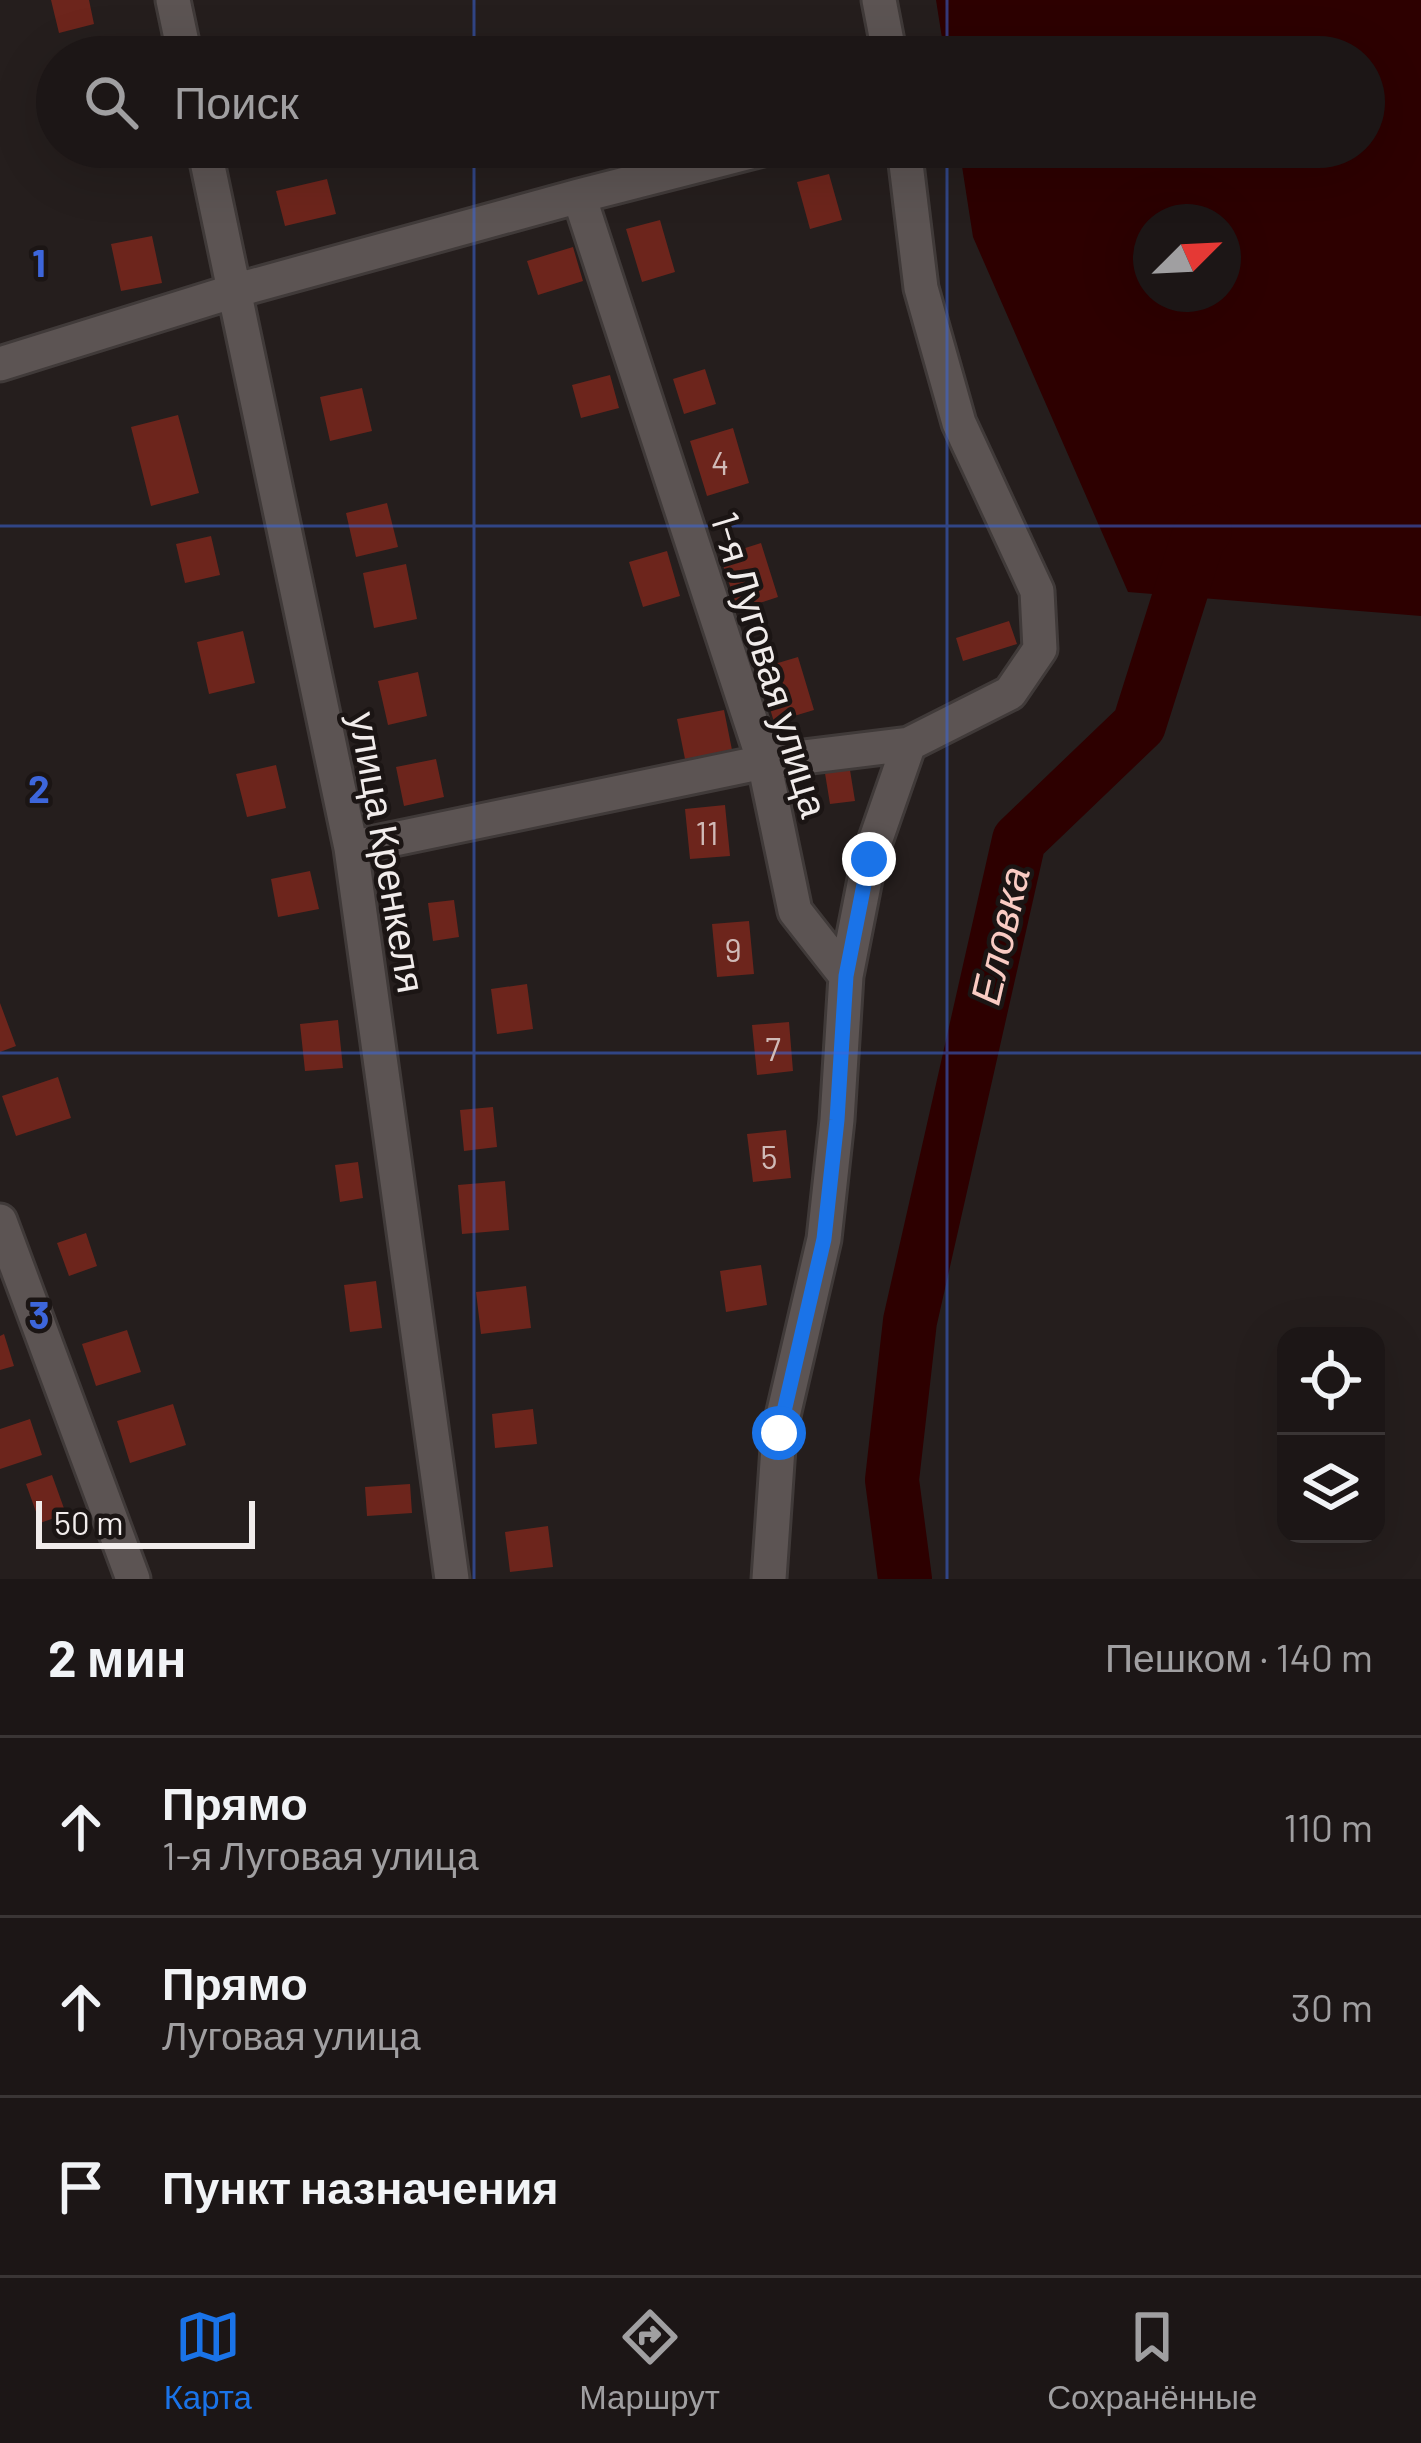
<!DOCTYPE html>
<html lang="ru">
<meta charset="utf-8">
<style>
body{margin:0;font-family:Barlow,sans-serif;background:#292323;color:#f1f3f6}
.controls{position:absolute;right:36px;bottom:36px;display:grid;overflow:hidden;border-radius:24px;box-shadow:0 12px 48px #0002}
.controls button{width:108px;height:108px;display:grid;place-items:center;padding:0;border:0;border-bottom:3px solid #3a3535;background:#1c1616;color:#f1f3f6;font:60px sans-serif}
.compass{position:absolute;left:1133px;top:204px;width:108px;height:108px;border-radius:50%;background:#1c1616;box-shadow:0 12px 48px #0002;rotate:66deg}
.scale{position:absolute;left:36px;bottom:30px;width:219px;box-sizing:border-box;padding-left:12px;border:6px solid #f1eceb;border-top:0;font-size:33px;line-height:42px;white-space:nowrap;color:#f1eceb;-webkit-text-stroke:9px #1b1514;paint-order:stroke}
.stop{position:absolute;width:36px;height:36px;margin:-27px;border:9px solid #1a73e8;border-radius:50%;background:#fff}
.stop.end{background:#1a73e8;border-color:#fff;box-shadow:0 3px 12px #0008}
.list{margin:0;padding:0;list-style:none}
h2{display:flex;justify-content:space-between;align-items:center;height:156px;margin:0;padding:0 48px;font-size:51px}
h2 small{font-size:39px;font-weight:400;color:#a09fa1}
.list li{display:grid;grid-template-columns:78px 1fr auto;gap:36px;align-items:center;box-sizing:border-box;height:180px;padding:0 48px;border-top:3px solid #3a3535}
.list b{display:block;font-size:45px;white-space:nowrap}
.list p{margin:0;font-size:39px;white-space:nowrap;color:#a09fa1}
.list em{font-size:39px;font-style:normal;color:#a09fa1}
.icon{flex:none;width:66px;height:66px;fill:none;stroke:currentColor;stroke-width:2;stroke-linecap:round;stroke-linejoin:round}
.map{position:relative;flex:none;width:1421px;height:1579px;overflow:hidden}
.search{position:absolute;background:#1c1616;box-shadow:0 12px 48px #0002;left:36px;right:36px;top:36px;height:132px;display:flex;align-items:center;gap:30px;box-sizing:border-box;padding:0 42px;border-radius:66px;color:#a09fa1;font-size:45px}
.sheet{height:696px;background:#1c1616}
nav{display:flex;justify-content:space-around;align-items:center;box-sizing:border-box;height:168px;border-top:3px solid #3a3535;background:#1c1616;font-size:33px;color:#a09fa1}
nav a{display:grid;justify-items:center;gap:6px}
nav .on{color:#1a73e8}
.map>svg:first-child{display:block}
.water{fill:#2d0000;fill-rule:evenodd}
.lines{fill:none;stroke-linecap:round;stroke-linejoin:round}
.river{stroke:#2d0000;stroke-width:54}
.building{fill:#6d251c}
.minor-casing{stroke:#403a39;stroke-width:39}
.minor{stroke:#5c5453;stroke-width:33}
.route{stroke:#1a73e8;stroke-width:15}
.grid{fill:none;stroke:#3d66db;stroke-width:3;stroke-opacity:0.55}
.labels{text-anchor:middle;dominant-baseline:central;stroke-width:9;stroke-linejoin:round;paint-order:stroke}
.number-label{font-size:33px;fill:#d0bab7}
.street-label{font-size:39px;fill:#f1eceb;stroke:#1b1514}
.water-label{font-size:42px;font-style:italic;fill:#f9cbc3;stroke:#1b1514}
.grid-label{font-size:39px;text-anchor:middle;font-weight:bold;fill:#3d66db;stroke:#1b1514;stroke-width:9;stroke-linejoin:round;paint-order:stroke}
</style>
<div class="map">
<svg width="1421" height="1579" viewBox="0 0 1421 1579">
<rect width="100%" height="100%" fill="#251e1d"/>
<path class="water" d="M936,0H1421V616L1128,592L973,237L959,147H1364V57H945ZM1151,222H1223V294H1151Z"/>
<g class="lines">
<path class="river" d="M905,1579L892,1480L910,1321L1019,840L1139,725L1199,535L1205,530"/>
</g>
<path class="building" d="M51,0H89L94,24L59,33Z
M829,174L842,220L810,229L797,182Z
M327,179L336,214L285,226L276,191Z
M660,220L675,272L642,282L626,229Z
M152,236L162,283L121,291L111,244Z
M573,247L583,281L538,295L527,261Z
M705,369L716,404L684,414L673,379Z
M610,375L619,408L581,418L572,385Z
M362,388L372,431L330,441L320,397Z
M178,415L199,493L151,506L131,427Z
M733,428L749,483L707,496L690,441Z
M387,503L398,547L356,557L346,513Z
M211,536L220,575L185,583L176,544Z
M761,543L778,597L738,610L720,556Z
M667,551L680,596L643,607L629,562Z
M406,564L417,619L374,628L363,573Z
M1009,621L1017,644L963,661L956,638Z
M243,631L255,683L209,694L197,642Z
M798,657L814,710L774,722L758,669Z
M418,672L427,716L388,725L378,681Z
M724,710L732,750L685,759L677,719Z
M436,759L444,797L404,806L396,767Z
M849,764L855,801L830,804L824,767Z
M276,765L286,808L247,817L236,774Z
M725,805L730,856L690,859L685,809Z
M310,871L319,909L278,917L271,879Z
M454,900L459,937L433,941L428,903Z
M749,921L754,974L717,977L712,924Z
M527,984L533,1029L497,1034L491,989Z
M0,1003L16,1046L0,1052Z
M338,1020L343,1068L305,1071L300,1024Z
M789,1022L793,1071L757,1075L752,1025Z
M58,1077L71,1118L16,1136L2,1096Z
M493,1107L497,1147L464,1151L460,1110Z
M786,1130L791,1178L753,1182L747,1134Z
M358,1162L363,1198L340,1202L335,1165Z
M505,1181L509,1230L462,1234L458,1185Z
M86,1233L97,1266L69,1276L57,1243Z
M761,1265L767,1305L726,1312L720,1271Z
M376,1281L382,1328L350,1332L344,1285Z
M526,1286L531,1328L481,1334L476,1292Z
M127,1330L141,1372L96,1386L82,1344Z
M4,1334L14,1366L0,1370V1336Z
M173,1404L186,1445L130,1463L117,1421Z
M533,1409L537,1444L495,1448L492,1414Z
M30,1419L42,1455L0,1469V1429Z
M52,1475L66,1514L40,1523L26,1484Z
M410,1484L412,1513L367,1516L365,1487Z
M548,1526L553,1567L510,1572L505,1532Z"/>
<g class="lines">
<defs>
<path id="minor" d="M173,0L185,57
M879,0L890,57
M204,147L351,848L452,1579
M579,196L764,762L795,911L846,976L837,1120L824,1239L779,1433L769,1579
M0,364L234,291L579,196L770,147
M351,848L764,762L909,744
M846,976L869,859L909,744L1010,693L1040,649L1037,591L959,423L921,288L904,147
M0,1221L133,1579"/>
</defs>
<use href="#minor" class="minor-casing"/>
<use href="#minor" class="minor"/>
</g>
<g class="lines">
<path class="route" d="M779,1433L824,1239L837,1120L846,976L869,859"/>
</g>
<path class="grid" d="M474,0V57M947,0V57M474,147V1579M947,147V1579M0,526H1421M0,1053H1421"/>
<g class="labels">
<g class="number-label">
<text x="720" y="462">4</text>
<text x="707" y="832">11</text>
<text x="733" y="949">9</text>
<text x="773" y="1048">7</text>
<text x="769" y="1156">5</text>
</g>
<g class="street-label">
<text transform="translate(771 664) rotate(73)">1-я Луговая улица</text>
<text transform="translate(389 852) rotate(80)">улица Кренкеля</text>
</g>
<g class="water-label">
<text transform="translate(998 935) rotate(-77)">Еловка</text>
</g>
</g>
<g class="grid-label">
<text x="39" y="277">1</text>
<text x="39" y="803">2</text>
<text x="39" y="1329">3</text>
</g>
</svg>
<div class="controls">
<button><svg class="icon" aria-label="locate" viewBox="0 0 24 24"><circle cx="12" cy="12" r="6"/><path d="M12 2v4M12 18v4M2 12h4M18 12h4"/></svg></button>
<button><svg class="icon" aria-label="layers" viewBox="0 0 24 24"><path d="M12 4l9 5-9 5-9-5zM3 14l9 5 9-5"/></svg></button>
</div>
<svg class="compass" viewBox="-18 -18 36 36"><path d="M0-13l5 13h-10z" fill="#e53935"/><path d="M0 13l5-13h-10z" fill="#a09fa1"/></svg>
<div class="scale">50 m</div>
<div class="stop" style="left:779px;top:1433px"></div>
<div class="stop end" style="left:869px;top:859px"></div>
<div class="search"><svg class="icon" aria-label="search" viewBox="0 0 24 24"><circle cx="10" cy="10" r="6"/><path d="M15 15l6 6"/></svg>Поиск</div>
</div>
<section class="sheet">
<h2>2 мин<small>Пешком · 140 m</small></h2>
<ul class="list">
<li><svg class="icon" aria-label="ahead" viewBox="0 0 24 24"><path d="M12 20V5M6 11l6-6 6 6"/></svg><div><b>Прямо</b><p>1-я Луговая улица</p></div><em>110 m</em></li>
<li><svg class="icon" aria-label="ahead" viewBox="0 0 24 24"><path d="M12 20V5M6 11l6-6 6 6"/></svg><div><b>Прямо</b><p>Луговая улица</p></div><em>30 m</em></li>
<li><svg class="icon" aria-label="arrive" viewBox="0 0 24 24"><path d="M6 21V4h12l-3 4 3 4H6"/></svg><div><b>Пункт назначения</b></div></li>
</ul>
</section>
<nav>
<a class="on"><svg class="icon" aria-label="map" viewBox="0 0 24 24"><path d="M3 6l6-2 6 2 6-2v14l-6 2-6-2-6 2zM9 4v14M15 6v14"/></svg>Карта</a>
<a><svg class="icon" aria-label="directions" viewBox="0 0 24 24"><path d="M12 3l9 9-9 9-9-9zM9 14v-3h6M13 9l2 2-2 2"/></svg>Маршрут</a>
<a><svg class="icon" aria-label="saved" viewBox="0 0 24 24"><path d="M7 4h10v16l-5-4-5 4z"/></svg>Сохранённые</a>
</nav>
